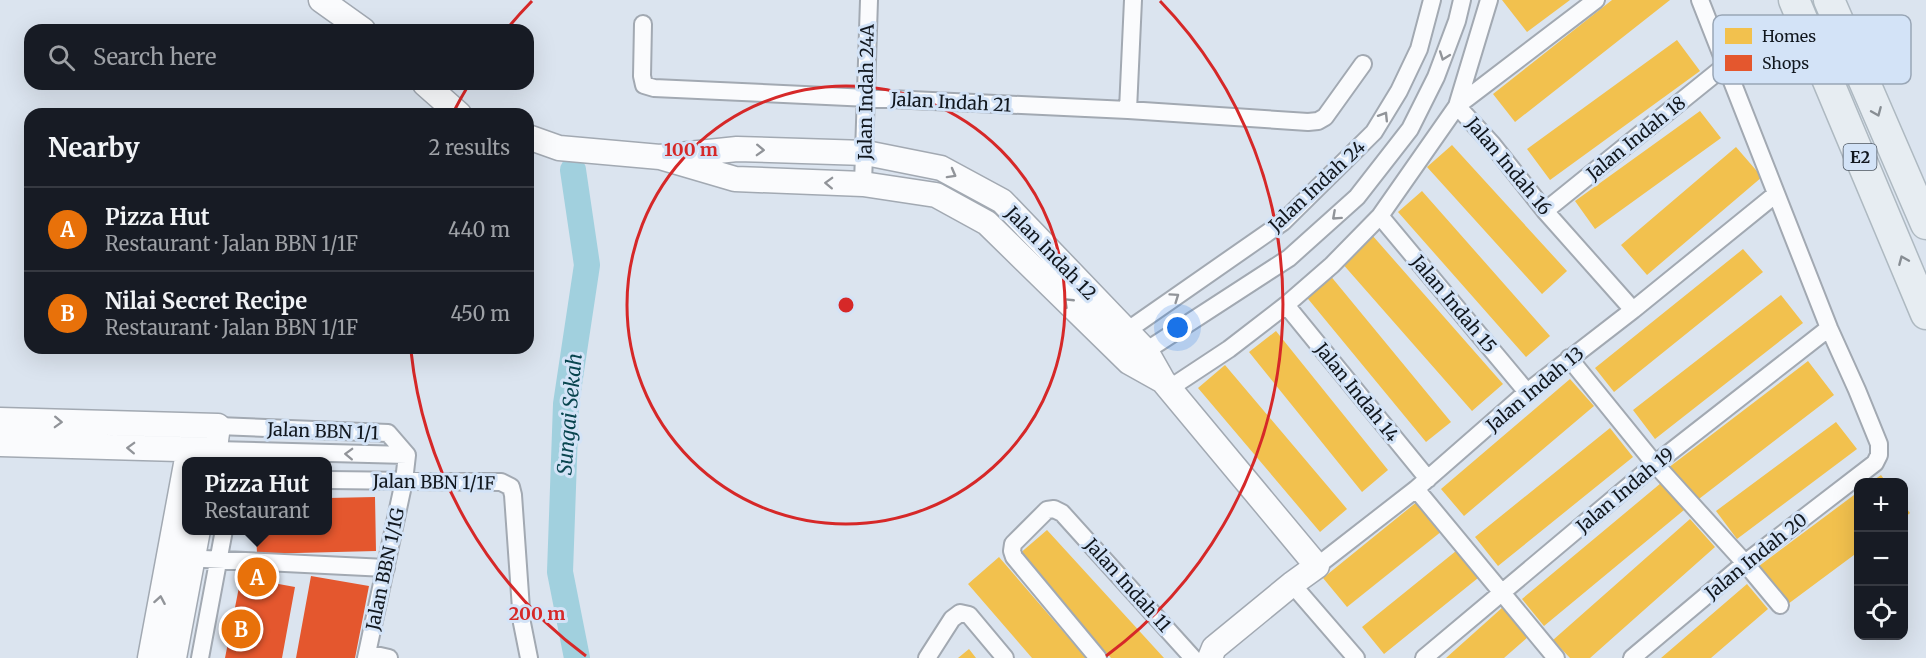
<!DOCTYPE html>
<meta charset="utf-8">
<style>
body{margin:0;font-family:Merriweather,serif;background:#242831;color:#f1f3f6}
.controls{position:absolute;right:18px;bottom:18px;display:grid;overflow:hidden;border-radius:12px;box-shadow:0 6px 24px #0002}
.controls button{width:54px;height:54px;display:grid;place-items:center;padding:0;border:0;border-bottom:2px solid #363941;background:#171b24;color:#f1f3f6;font:30px sans-serif}
.you{position:absolute;left:1178px;top:328px;width:21px;height:21px;margin:-15px;border:4px solid #fff;border-radius:50%;background:#1a73e8;box-shadow:0 0 0 9px #1a73e833}
.badge{display:grid;place-items:center;width:39px;height:39px;border-radius:50%;background:#1a73e8;color:#fff;font-size:20px;font-weight:700}
.pin{position:absolute;translate:-50% -50%;border:3px solid #fff;box-shadow:0 2px 6px #0006}
.popup{position:absolute;left:182px;top:457px;width:150px;height:78px;box-sizing:border-box;display:grid;place-content:center;border-radius:12px;background:#171b24;filter:drop-shadow(0 2px 4px #0005);font-size:20px;white-space:nowrap;color:#9ea1a6}
.popup b{font-size:22px;color:#f1f3f6}
.popup::after{content:'';position:absolute;left:50%;top:100%;margin-left:-12px;border:12px solid transparent;border-top-color:#171b24}
.list{margin:0;padding:0;list-style:none}
h2{display:flex;justify-content:space-between;align-items:center;height:78px;margin:0;padding:0 24px;font-size:26px}
h2 small{font-size:20px;font-weight:400;color:#9ea1a6}
.list li{display:grid;grid-template-columns:39px 1fr auto;gap:18px;align-items:center;box-sizing:border-box;height:84px;padding:0 24px;border-top:2px solid #363941}
.list b{display:block;font-size:22px;white-space:nowrap}
.list p{margin:0;font-size:20px;white-space:nowrap;color:#9ea1a6}
.list em{font-size:20px;font-style:normal;color:#9ea1a6}
.icon{flex:none;width:33px;height:33px;fill:none;stroke:currentColor;stroke-width:2;stroke-linecap:round;stroke-linejoin:round}
.map{position:relative;flex:none;width:1926px;height:658px;overflow:hidden}
.search{position:absolute;background:#171b24;box-shadow:0 6px 24px #0002;left:24px;top:24px;width:510px;height:66px;display:flex;align-items:center;gap:15px;box-sizing:border-box;padding:0 21px;border-radius:18px;color:#9ea1a6;font-size:22px}
.panel{position:absolute;background:#171b24;box-shadow:0 6px 24px #0002;left:24px;top:108px;width:510px;height:246px;border-radius:18px}
.map>svg:first-child{display:block}
.homes{fill:#f2c14e}
.shops{fill:#e4572e}
.lines{fill:none;stroke-linecap:round;stroke-linejoin:round}
.river{stroke:#a1d0de;stroke-width:26}
.street-casing{stroke:#a2a9b2;stroke-width:20}
.secondary-casing{stroke:#a2a9b2;stroke-width:27}
.highway-casing{stroke:#aeb9c1;stroke-width:33}
.street{stroke:#fafbfd;stroke-width:16}
.secondary{stroke:#fafbfd;stroke-width:24}
.highway{stroke:#e7edf2;stroke-width:30}
.oneway{stroke:#919499}
.oneway2{stroke:#878d93}
.ring{fill:none;stroke:#d62828;stroke-width:3}
.labels{text-anchor:middle;dominant-baseline:central;stroke-width:6;stroke-linejoin:round;paint-order:stroke}
.shield{fill:#d3e3f7;stroke:#4b545f;stroke-width:1.5}
.shield-label{font-size:16px;font-weight:bold;fill:#11171e}
.street-label{font-size:18px;fill:#11171e;stroke:#d3e3f7}
.water-label{font-size:20px;font-style:italic;fill:#09454f;stroke:#d3e3f7}
.key{fill:#d3e3f7;stroke:#99a6b6;stroke-width:1.5}
.key-label{font-size:16px;fill:#11171e}
.centre{fill:#d62828;stroke:#d3e3f7;stroke-width:3}
.ring-label{font-size:18px;text-anchor:middle;font-weight:bold;fill:#d62828;stroke:#d3e3f7;stroke-width:6;stroke-linejoin:round;paint-order:stroke}
</style>
<div class="map">
<svg width="1926" height="658" viewBox="0 0 1926 658">
<rect width="100%" height="100%" fill="#dbe4ef"/>
<path class="homes" d="M1502,0H1570L1527,32Z
M1612,0H1670L1515,122L1493,94Z
M1677,40L1700,71L1550,180L1527,149Z
M1700,111L1721,138L1595,229L1575,201Z
M1452,145L1567,271L1542,294L1427,167Z
M1736,147L1762,177L1647,275L1621,245Z
M1422,191L1550,336L1526,357L1398,212Z
M1372,235L1503,384L1472,411L1341,262Z
M1743,249L1763,272L1614,392L1595,368Z
M1329,274L1451,422L1426,442L1304,294Z
M1781,295L1803,323L1655,439L1633,410Z
M1276,331L1388,470L1362,492L1249,352Z
M1808,361L1834,395L1695,502L1668,468Z
M1225,365L1347,509L1320,532L1198,388Z
M1570,379L1594,406L1464,516L1441,489Z
M1836,422L1857,449L1737,539L1716,511Z
M1610,428L1633,457L1498,566L1475,537Z
M1881,475L1886,482H1871Z
M1661,483L1684,510L1544,626L1522,599Z
M1858,492V552L1788,604L1759,566Z
M1418,501L1442,531L1347,607L1323,578Z
M1904,505L1910,513L1904,518Z
M1690,519L1715,547L1590,658H1570L1553,640Z
M1047,530L1164,658H1111L1018,555Z
M1456,551L1478,578L1384,654L1362,627Z
M999,557L1086,658H1032L968,584Z
M1747,584L1768,609L1711,658H1661Z
M1503,607L1529,636L1504,658H1446Z
M969,649L976,658H958Z"/>
<path class="shops" d="M375,497L376,551L257,554L256,530H328V498Z
M311,576L369,586L355,658H296Z
M241,577L295,587L282,658H225Z"/>
<g class="lines">
<path class="river" d="M573,170L587,265L566,404L560,572L577,658"/>
<defs>
<path id="street" d="M643,24L642,76L644,85L654,88L1128,110L1308,122L1318,121L1325,117L1363,64
M1457,106L1492,144L1545,211L1633,310
M1457,106L1596,0
M1128,110L1133,0
M863,184L869,0
M1545,211L1726,65
M1380,216L1527,392
M1286,305L1428,479
M1118,337L1283,222L1374,132L1399,91L1419,49L1432,0
M1138,356L1289,258L1357,197L1410,129L1436,77L1457,21L1462,0
M1569,358L1655,464L1745,563L1780,605
M1170,388L1229,349L1286,305L1332,265L1380,216L1457,106L1489,0
M218,426L388,433L407,455
M215,450L407,455
M328,480L501,482L511,487L513,495L522,623L529,658
M1416,489L1556,658
M183,558L386,568
M1317,566L1416,489L1527,392L1633,310L1776,194
M1292,584L1356,658
M367,653L389,658
M200,658L224,530
M366,658L404,481L407,455
M927,658L952,619L960,613L969,615L1005,658
M1098,658L1014,557L1012,551L1013,544L1047,510L1054,509L1062,513L1193,658
M1424,658L1655,464L1829,328
M1632,658L1745,563L1875,463L1879,455V444L1857,390L1829,328L1700,0"/>
<path id="secondary" d="M321,0L363,30
M425,84L459,114
M528,137L559,148L660,157L735,179L863,184L936,195L987,223L1129,362L1163,381
M660,157L737,149L866,153L941,168L1002,201L1146,351L1163,381L1317,566L1292,584L1214,648L1210,658
M0,420L218,426L213,462
M0,444L215,450
M150,658L186,464
M174,658L198,530"/>
<path id="highway" d="M1794,0L1926,314
M1829,0L1926,224"/>
</defs>
<use href="#street" class="street-casing"/>
<use href="#secondary" class="secondary-casing"/>
<use href="#highway" class="highway-casing"/>
<use href="#street" class="street"/>
<use href="#secondary" class="secondary"/>
<use href="#highway" class="highway"/>
</g>
<defs><path id="oneway-chevron" d="M-2-3.5L2.5 0L-2 3.5" fill="none" stroke-width="1.6" stroke-linecap="round" stroke-linejoin="round" transform="scale(1.5)"/></defs>
<g class="oneway">
<use href="#oneway-chevron" transform="translate(1444 56) rotate(110)"/>
<use href="#oneway-chevron" transform="translate(1384 116) rotate(-58)"/>
<use href="#oneway-chevron" transform="translate(760 150) rotate(2)"/>
<use href="#oneway-chevron" transform="translate(952 174) rotate(29)"/>
<use href="#oneway-chevron" transform="translate(829 183) rotate(-178)"/>
<use href="#oneway-chevron" transform="translate(1336 216) rotate(138)"/>
<use href="#oneway-chevron" transform="translate(1175 297) rotate(-35)"/>
<use href="#oneway-chevron" transform="translate(1068 302) rotate(-136)"/>
<use href="#oneway-chevron" transform="translate(58 422) rotate(2)"/>
<use href="#oneway-chevron" transform="translate(131 448) rotate(-178)"/>
<use href="#oneway-chevron" transform="translate(349 454) rotate(-178)"/>
<use href="#oneway-chevron" transform="translate(160 600) rotate(-80)"/>
</g>
<g class="oneway2">
<use href="#oneway-chevron" transform="translate(1877 112) rotate(67)"/>
<use href="#oneway-chevron" transform="translate(1903 260) rotate(-113)"/>
</g>
<g class="ring">
<circle cx="846" cy="305" r="219"/>
<path d="M586 656A437 437 0 0 1 411 351M453 113A437 437 0 0 1 468 86M506 30A437 437 0 0 1 532 1M1160 1A437 437 0 0 1 1106 656"/>
</g>
<g class="labels">
<rect class="shield" x="1843.5" y="144" width="33" height="26" rx="4.5"/>
<g class="shield-label">
<text x="1860" y="157">E2</text>
</g>
<g class="street-label">
<text transform="translate(866 92) rotate(-89)">Jalan Indah 24A</text>
<text transform="translate(951 102) rotate(3)">Jalan Indah 21</text>
<text transform="translate(1636 138) rotate(-39)">Jalan Indah 18</text>
<text transform="translate(1509 166) rotate(50)">Jalan Indah 16</text>
<text transform="translate(1317 186) rotate(-43)">Jalan Indah 24</text>
<text transform="translate(1051 253) rotate(46)">Jalan Indah 12</text>
<text transform="translate(1454 304) rotate(50)">Jalan Indah 15</text>
<text transform="translate(1535 389) rotate(-40)">Jalan Indah 13</text>
<text transform="translate(1357 392) rotate(51)">Jalan Indah 14</text>
<text transform="translate(323 431) rotate(2)">Jalan BBN 1/1</text>
<text transform="translate(434 482) rotate(1)">Jalan BBN 1/1F</text>
<text transform="translate(1625 490) rotate(-40)">Jalan Indah 19</text>
<text transform="translate(1756 556) rotate(-39)">Jalan Indah 20</text>
<text transform="translate(385 569) rotate(-78)">Jalan BBN 1/1G</text>
<text transform="translate(1128 585) rotate(48)">Jalan Indah 11</text>
</g>
<g class="water-label">
<text transform="translate(569 414) rotate(-85)">Sungai Sekah</text>
</g>
</g>
<rect x="1713" y="15" width="198" height="69" rx="9" class="key"/>
<rect x="1725" y="28" width="27" height="16" fill="#f2c14e"/>
<rect x="1725" y="55" width="27" height="16" fill="#e4572e"/>
<g class="key-label">
<text x="1762" y="42">Homes</text>
<text x="1762" y="69">Shops</text>
</g>
<circle cx="846" cy="305" r="9" class="centre"/>
<g class="ring-label">
<text x="691" y="156">100 m</text>
<text x="537" y="620">200 m</text>
</g>
</svg>
<div class="controls">
<button>+</button>
<button>−</button>
<button><svg class="icon" aria-label="locate" viewBox="0 0 24 24"><circle cx="12" cy="12" r="6"/><path d="M12 2v4M12 18v4M2 12h4M18 12h4"/></svg></button>
</div>
<div class="you"></div>
<div class="pin badge" style="left:257px;top:577px;background:#e8710a">A</div>
<div class="popup"><b>Pizza Hut</b>Restaurant</div>
<div class="pin badge" style="left:241px;top:629px;background:#e8710a">B</div>
<div class="search"><svg class="icon" aria-label="search" viewBox="0 0 24 24"><circle cx="10" cy="10" r="6"/><path d="M15 15l6 6"/></svg>Search here</div>
<section class="panel">
<h2>Nearby<small>2 results</small></h2>
<ul class="list">
<li><span class="badge" style="background:#e8710a">A</span><div><b>Pizza Hut</b><p>Restaurant · Jalan BBN 1/1F</p></div><em>440 m</em></li>
<li><span class="badge" style="background:#e8710a">B</span><div><b>Nilai Secret Recipe</b><p>Restaurant · Jalan BBN 1/1F</p></div><em>450 m</em></li>
</ul>
</section>
</div>
